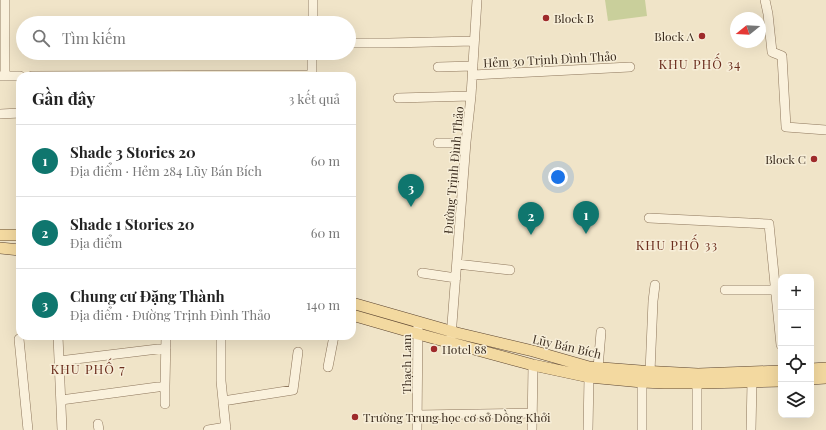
<!DOCTYPE html>
<html lang="vi">
<meta charset="utf-8">
<style>
body{margin:0;font-family:"Playfair Display",serif;background:#f6f6f6;color:#222}
.controls{position:absolute;right:12px;bottom:12px;display:grid;overflow:hidden;border-radius:8px;box-shadow:0 4px 16px #0002}
.controls button{width:36px;height:36px;display:grid;place-items:center;padding:0;border:0;border-bottom:1px solid #e0e0e0;background:#fff;color:#222;font:20px sans-serif}
.compass{position:absolute;left:730px;top:12px;width:36px;height:36px;border-radius:50%;background:#fff;box-shadow:0 4px 16px #0002;rotate:252deg}
.you{position:absolute;left:558px;top:177px;width:14px;height:14px;margin:-10px;border:3px solid #fff;border-radius:50%;background:#1a73e8;box-shadow:0 0 0 6px #1a73e833}
.badge{display:grid;place-items:center;width:26px;height:26px;border-radius:50%;background:#0f766e;color:#fff;font-size:13px;font-weight:700}
.pin{position:absolute;translate:-50% -33px;filter:drop-shadow(0 1px 2px #0008)}
.pin::after{content:'';position:absolute;top:21px;width:14px;height:12px;background:inherit;clip-path:polygon(0 0,100% 0,50% 100%)}
.list{margin:0;padding:0;list-style:none}
h2{display:flex;justify-content:space-between;align-items:center;height:52px;margin:0;padding:0 16px;font-size:17px}
h2 small{font-size:13px;font-weight:400;color:#767676}
.list li{display:grid;grid-template-columns:26px 1fr auto;gap:12px;align-items:center;box-sizing:border-box;height:72px;padding:0 16px;border-top:1px solid #e0e0e0}
.list b{display:block;font-size:15px;white-space:nowrap}
.list p{margin:0;font-size:13px;white-space:nowrap;color:#767676}
.list em{font-size:13px;font-style:normal;color:#767676}
.icon{flex:none;width:22px;height:22px;fill:none;stroke:currentColor;stroke-width:2;stroke-linecap:round;stroke-linejoin:round}
.map{position:relative;flex:none;width:826px;height:430px;overflow:hidden}
.search{position:absolute;background:#fff;box-shadow:0 4px 16px #0002;left:16px;top:16px;width:340px;height:44px;display:flex;align-items:center;gap:10px;box-sizing:border-box;padding:0 14px;border-radius:22px;color:#767676;font-size:15px}
.panel{position:absolute;background:#fff;box-shadow:0 4px 16px #0002;left:16px;top:72px;width:340px;height:268px;border-radius:12px}
.map>svg:first-child{display:block}
.green{fill:#c9cf9b}
.lines{fill:none;stroke-linecap:round;stroke-linejoin:round}
.minor-casing{stroke:#8d765c;stroke-width:10}
.major-casing{stroke:#5b4430;stroke-width:12}
.minor{stroke:#faf1dc;stroke-width:9}
.major{stroke:#f3d9a0;stroke-width:11}
.poi-dot{fill:#9e2a2b;stroke:#f7eed8;stroke-width:1.5}
.labels{text-anchor:middle;dominant-baseline:central;stroke-width:3;stroke-linejoin:round;paint-order:stroke}
.poi-label{font-size:12px;fill:#3d2e20;stroke:#f7eed8;text-anchor:start}
.street-label{font-size:12px;fill:#3d2e20;stroke:#f7eed8}
.neighbourhood-label{font-size:13px;letter-spacing:1px;fill:#6b2e1e;stroke:#f7eed8}
</style>
<div class="map">
<svg width="826" height="430" viewBox="0 0 826 430">
<rect width="100%" height="100%" fill="#f0e4c8"/>
<path class="green" d="M605,0H645L647,16L608,21Z"/>
<g class="lines">
<defs>
<path id="minor" d="M5,0V76
M765,0L768,14L772,52L782,56L786,127L826,130
M313,23V0
M349,43H389L474,41
M312,53V76
M438,67L473,66
M473,75L630,67
M0,76H20
M32,76L312,75
M398,98L471,96
M0,114L20,113
M438,143H466
M649,218L769,224L781,345
M457,264L510,270
M422,273L456,278
M725,290H776
M58,336L62,430
M221,336V381L226,430
M451,337L466,142L471,96L477,0
M19,339L28,430
M59,361L166,348
M328,367L334,336
M598,368L601,332
M650,372L653,301L655,285
M61,400L165,386
M223,401L293,390L298,352
M165,404V386L166,336
M418,415L532,413
M98,424L99,430
M208,430L226,427
M417,430L418,322
M532,430L533,365
M588,430L589,377
M642,430V382
M697,430V377
M751,430L752,382"/>
<path id="major" d="M0,235H20
M0,248L20,250
M352,303L457,333L533,351L589,367L641,371L698,374L781,371
M352,315L411,332L533,365L589,377L642,382L664,383H703L781,381
M811,369L826,368
M811,379L826,378"/>
</defs>
<use href="#minor" class="minor-casing"/>
<use href="#major" class="major-casing"/>
<use href="#minor" class="minor"/>
<use href="#major" class="major"/>
</g>
<g class="poi-dot">
<circle cx="546" cy="18" r="4"/>
<circle cx="702" cy="36" r="4"/>
<circle cx="814" cy="159" r="4"/>
<circle cx="434" cy="349" r="4"/>
<circle cx="355" cy="417" r="4"/>
</g>
<g class="labels">
<g class="poi-label">
<text x="554" y="18">Block B</text>
<text x="694" y="36" text-anchor="end">Block A</text>
<text x="806" y="159" text-anchor="end">Block C</text>
<text x="442" y="349">Hotel 88</text>
<text x="363" y="417">Trường Trung học cơ sở Đồng Khởi</text>
</g>
<g class="street-label">
<text transform="translate(550 59) rotate(-3)">Hẻm 30 Trịnh Đình Thảo</text>
<text transform="translate(453 170) rotate(-85)">Đường Trịnh Đình Thảo</text>
<text transform="translate(567 346) rotate(13)">Lũy Bán Bích</text>
<text transform="translate(406 364) rotate(-90)">Thạch Lam</text>
</g>
<g class="neighbourhood-label">
<text x="700" y="63">KHU PHỐ 34</text>
<text x="677" y="244">KHU PHỐ 33</text>
<text x="88" y="368">KHU PHỐ 7</text>
</g>
</g>
</svg>
<div class="controls">
<button>+</button>
<button>−</button>
<button><svg class="icon" aria-label="locate" viewBox="0 0 24 24"><circle cx="12" cy="12" r="6"/><path d="M12 2v4M12 18v4M2 12h4M18 12h4"/></svg></button>
<button><svg class="icon" aria-label="layers" viewBox="0 0 24 24"><path d="M12 4l9 5-9 5-9-5zM3 14l9 5 9-5"/></svg></button>
</div>
<svg class="compass" viewBox="-18 -18 36 36"><path d="M0-13l5 13h-10z" fill="#e53935"/><path d="M0 13l5-13h-10z" fill="#767676"/></svg>
<div class="you"></div>
<div class="pin badge" style="left:586px;top:234px">1</div>
<div class="pin badge" style="left:531px;top:235px">2</div>
<div class="pin badge" style="left:411px;top:207px">3</div>
<div class="search"><svg class="icon" aria-label="search" viewBox="0 0 24 24"><circle cx="10" cy="10" r="6"/><path d="M15 15l6 6"/></svg>Tìm kiếm</div>
<section class="panel">
<h2>Gần đây<small>3 kết quả</small></h2>
<ul class="list">
<li><span class="badge">1</span><div><b>Shade 3 Stories 20</b><p>Địa điểm · Hẻm 284 Lũy Bán Bích</p></div><em>60 m</em></li>
<li><span class="badge">2</span><div><b>Shade 1 Stories 20</b><p>Địa điểm</p></div><em>60 m</em></li>
<li><span class="badge">3</span><div><b>Chung cư Đặng Thành</b><p>Địa điểm · Đường Trịnh Đình Thảo</p></div><em>140 m</em></li>
</ul>
</section>
</div>
